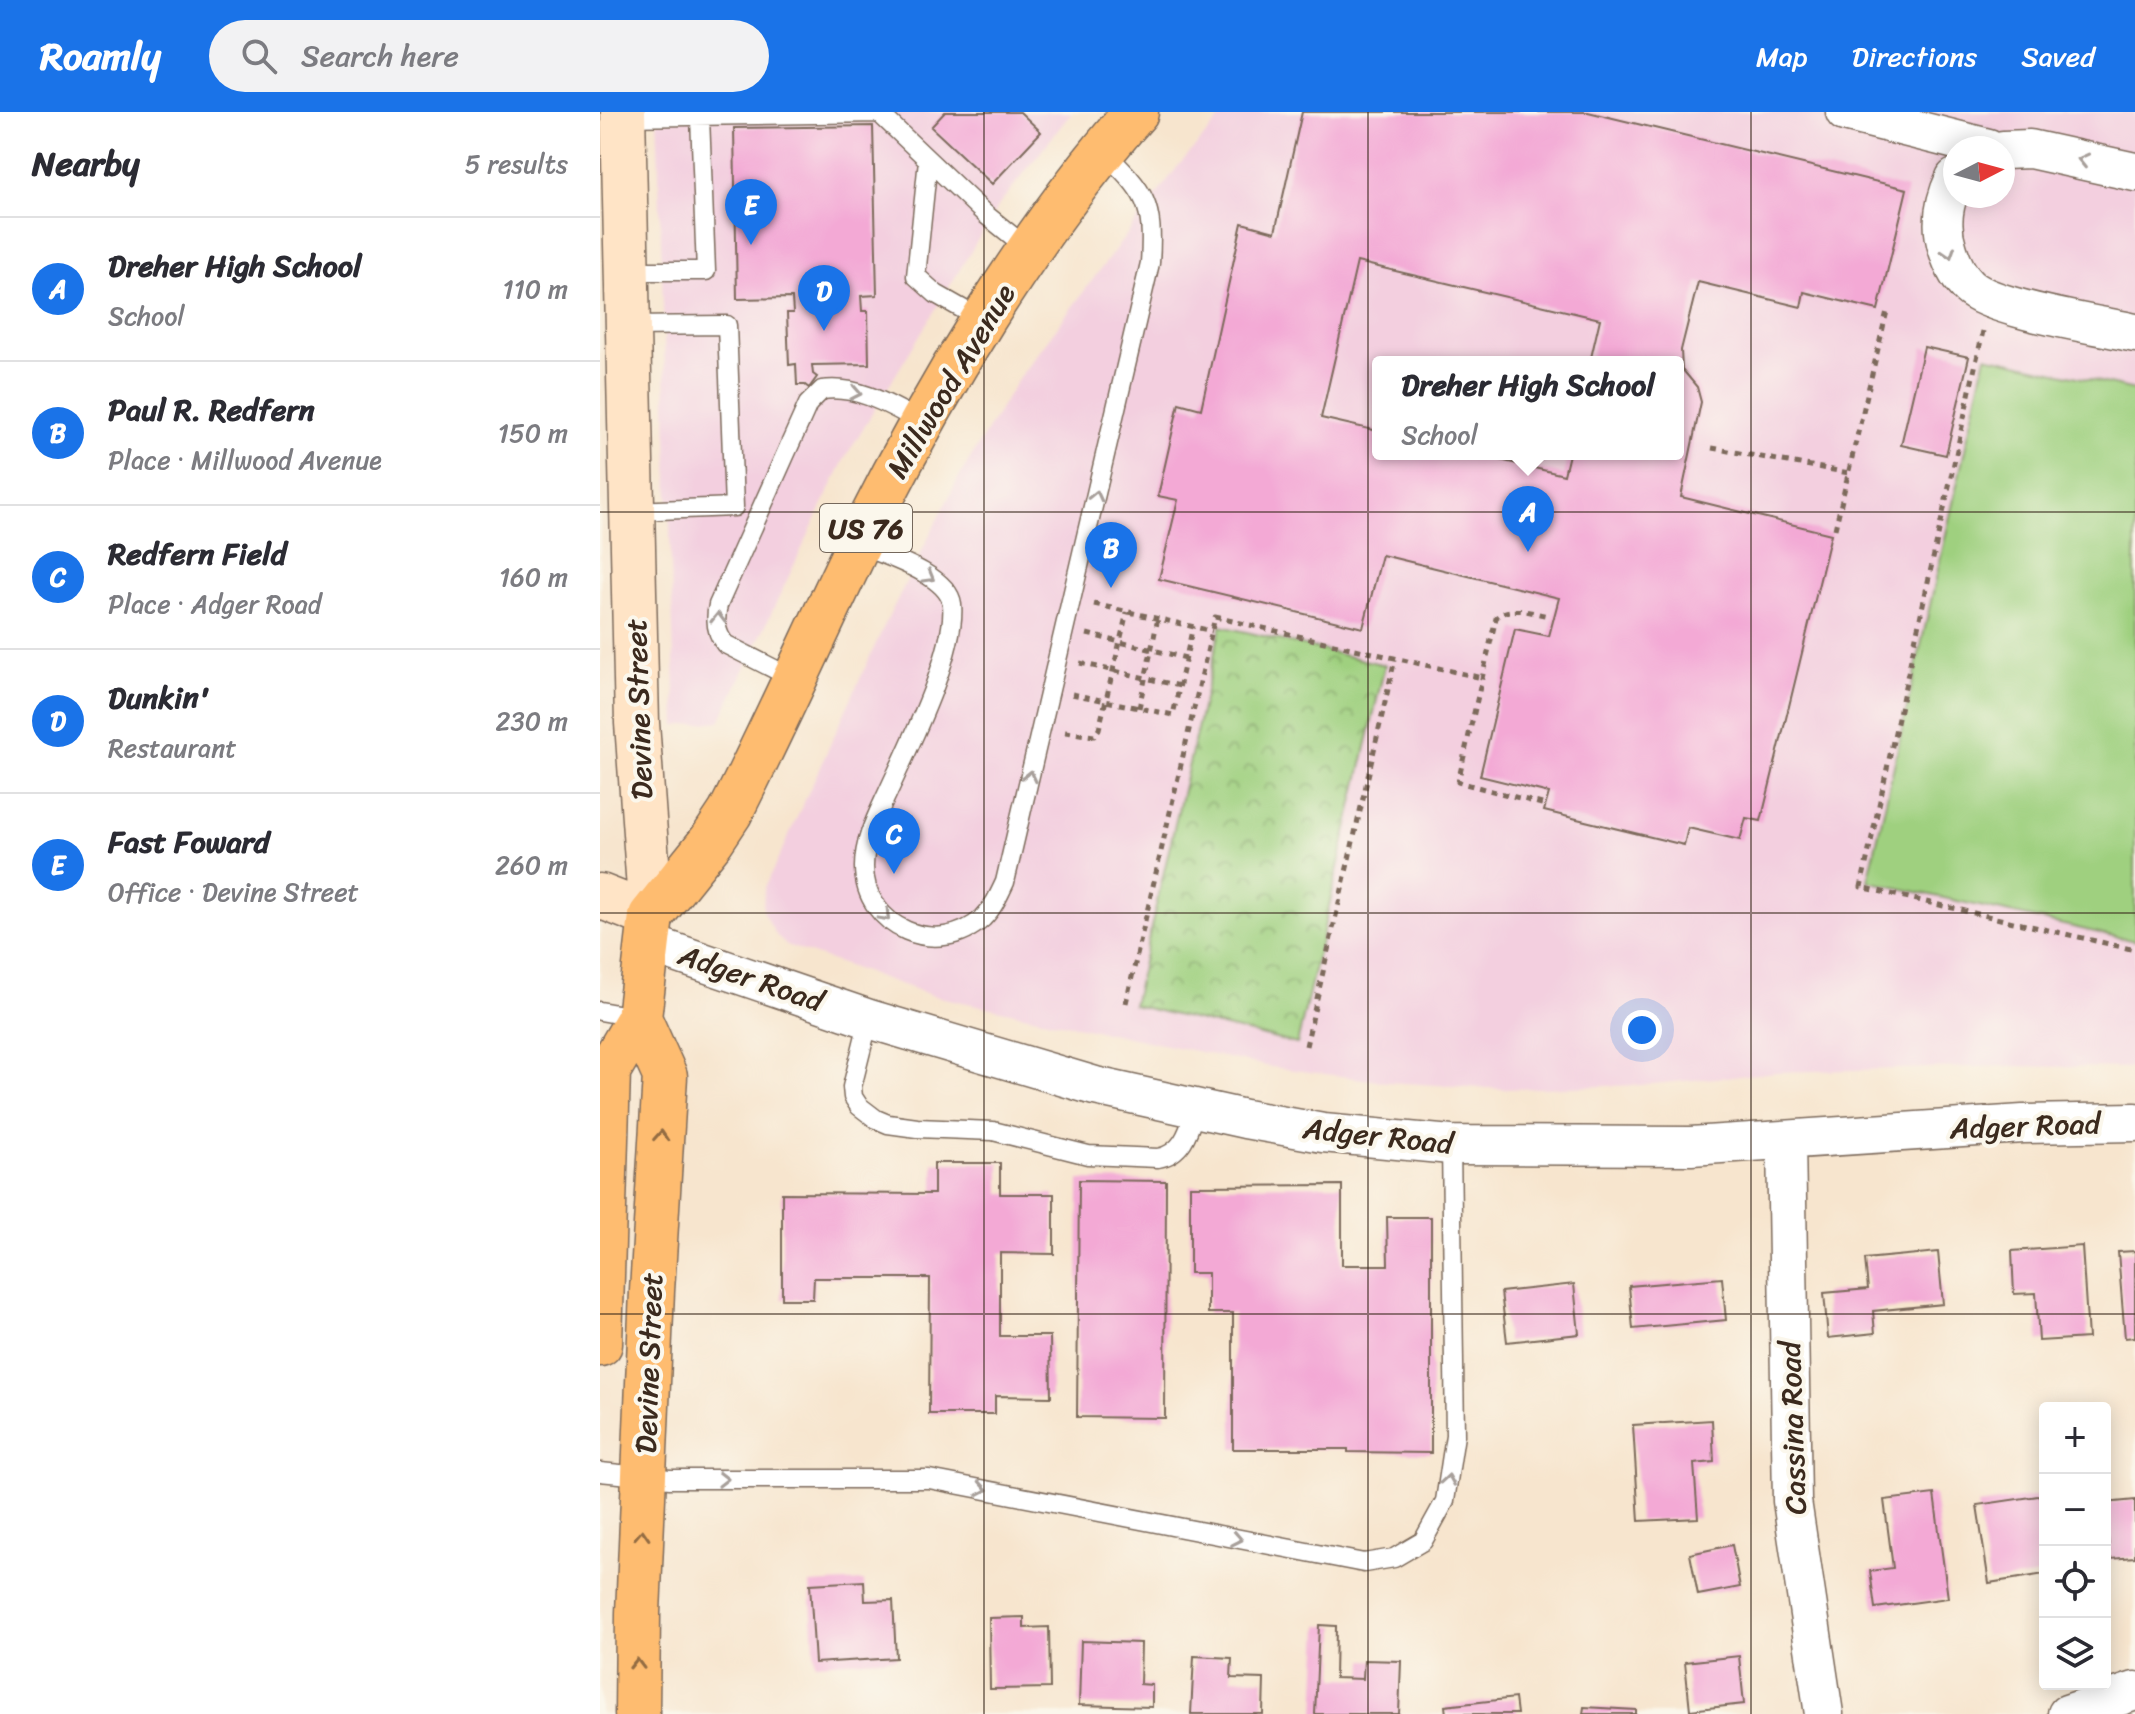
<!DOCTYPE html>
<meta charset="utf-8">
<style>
body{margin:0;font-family:Sriracha,sans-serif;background:#f2f2f3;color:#2b2b33}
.controls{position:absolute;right:24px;bottom:24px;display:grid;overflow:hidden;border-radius:8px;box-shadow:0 4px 20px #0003}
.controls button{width:72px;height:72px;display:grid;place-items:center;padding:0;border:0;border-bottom:2px solid #e1e1e2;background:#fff;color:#2b2b33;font:40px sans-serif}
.compass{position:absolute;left:1343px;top:24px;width:72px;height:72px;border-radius:50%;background:#fff;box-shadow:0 4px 20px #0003;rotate:84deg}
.you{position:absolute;left:1042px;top:918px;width:28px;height:28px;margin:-20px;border:6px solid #fff;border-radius:50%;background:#1a73e8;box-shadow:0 0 0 12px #1a73e833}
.badge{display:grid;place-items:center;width:52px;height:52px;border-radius:50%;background:#1a73e8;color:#fff;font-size:26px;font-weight:700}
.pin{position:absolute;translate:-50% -66px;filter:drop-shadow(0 2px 4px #0008)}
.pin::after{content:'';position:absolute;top:42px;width:28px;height:24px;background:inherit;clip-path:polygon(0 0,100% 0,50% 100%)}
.popup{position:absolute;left:772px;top:244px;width:312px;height:104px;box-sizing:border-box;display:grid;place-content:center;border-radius:8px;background:#fff;filter:drop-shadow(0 2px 6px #0005);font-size:26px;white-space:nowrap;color:#7c7c81}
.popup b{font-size:30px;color:#2b2b33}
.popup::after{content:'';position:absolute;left:50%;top:100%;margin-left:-16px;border:16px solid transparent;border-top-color:#fff}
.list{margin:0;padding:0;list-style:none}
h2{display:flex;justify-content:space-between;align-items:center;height:104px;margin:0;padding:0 32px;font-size:34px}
h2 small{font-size:26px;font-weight:400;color:#7c7c81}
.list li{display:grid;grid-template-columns:52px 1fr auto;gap:24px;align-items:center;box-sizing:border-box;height:144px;padding:0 32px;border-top:2px solid #e1e1e2}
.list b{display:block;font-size:30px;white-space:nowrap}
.list p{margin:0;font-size:26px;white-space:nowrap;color:#7c7c81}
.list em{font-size:26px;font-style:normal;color:#7c7c81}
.icon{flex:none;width:44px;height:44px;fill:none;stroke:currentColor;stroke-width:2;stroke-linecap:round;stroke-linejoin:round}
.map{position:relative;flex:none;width:1535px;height:1602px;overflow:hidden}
header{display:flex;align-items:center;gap:48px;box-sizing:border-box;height:112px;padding:0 40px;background:#1a73e8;color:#fff}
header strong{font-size:38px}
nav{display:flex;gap:44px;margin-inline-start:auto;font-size:28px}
.search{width:560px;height:72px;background:#f2f2f3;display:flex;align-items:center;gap:20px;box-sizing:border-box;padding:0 28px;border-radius:44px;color:#7c7c81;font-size:30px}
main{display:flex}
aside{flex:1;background:#fff}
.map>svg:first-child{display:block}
.built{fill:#f3cfdf;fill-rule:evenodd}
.grass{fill:#9fd07f;stroke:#6d7d4e;stroke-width:2}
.park{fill:url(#park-crowns);stroke:#6d7d4e;stroke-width:2}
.building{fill:#f3a9d5;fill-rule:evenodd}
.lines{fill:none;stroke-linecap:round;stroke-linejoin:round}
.lane-casing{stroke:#7d6b5c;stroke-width:21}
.street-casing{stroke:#7d6b5c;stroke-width:41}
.secondary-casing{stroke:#7d6b5c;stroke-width:47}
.primary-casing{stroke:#7d6b5c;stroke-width:47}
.path{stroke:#7d6b5c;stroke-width:5;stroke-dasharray:6 6;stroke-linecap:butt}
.lane{stroke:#fff;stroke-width:18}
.street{stroke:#fff;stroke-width:38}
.secondary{stroke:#ffe4c6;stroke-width:44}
.primary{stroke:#febc70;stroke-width:44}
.oneway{stroke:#a79f9a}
.oneway2{stroke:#936c43}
.grid{fill:none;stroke:#3b2a1e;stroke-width:2;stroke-opacity:0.55}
.labels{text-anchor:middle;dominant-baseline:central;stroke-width:8;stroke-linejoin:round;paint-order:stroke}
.shield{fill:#fbf7ec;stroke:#75685c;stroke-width:2}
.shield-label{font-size:28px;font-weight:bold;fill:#3b2a1e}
.street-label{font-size:30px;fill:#3b2a1e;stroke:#fbf7ec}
</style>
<header>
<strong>Roamly</strong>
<div class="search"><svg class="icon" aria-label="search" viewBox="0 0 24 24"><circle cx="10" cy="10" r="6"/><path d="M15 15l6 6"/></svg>Search here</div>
<nav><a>Map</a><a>Directions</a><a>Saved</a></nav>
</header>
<main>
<aside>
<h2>Nearby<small>5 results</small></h2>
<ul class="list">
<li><span class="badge">A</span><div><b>Dreher High School</b><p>School</p></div><em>110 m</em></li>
<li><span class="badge">B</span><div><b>Paul R. Redfern</b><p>Place · Millwood Avenue</p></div><em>150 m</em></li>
<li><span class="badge">C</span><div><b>Redfern Field</b><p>Place · Adger Road</p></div><em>160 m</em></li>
<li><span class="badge">D</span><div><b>Dunkin'</b><p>Restaurant</p></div><em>230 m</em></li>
<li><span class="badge">E</span><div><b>Fast Foward</b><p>Office · Devine Street</p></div><em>260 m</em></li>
</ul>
</aside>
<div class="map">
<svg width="1535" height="1602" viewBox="0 0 1535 1602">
<defs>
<pattern id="park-crowns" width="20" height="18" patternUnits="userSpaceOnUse" patternTransform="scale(2)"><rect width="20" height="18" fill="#9fd07f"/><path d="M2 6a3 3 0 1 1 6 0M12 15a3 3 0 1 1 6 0" fill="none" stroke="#83a967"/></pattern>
</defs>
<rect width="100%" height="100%" fill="#fbf7ec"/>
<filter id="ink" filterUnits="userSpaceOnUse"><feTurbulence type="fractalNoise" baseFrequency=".0125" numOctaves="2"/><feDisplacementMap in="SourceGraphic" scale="16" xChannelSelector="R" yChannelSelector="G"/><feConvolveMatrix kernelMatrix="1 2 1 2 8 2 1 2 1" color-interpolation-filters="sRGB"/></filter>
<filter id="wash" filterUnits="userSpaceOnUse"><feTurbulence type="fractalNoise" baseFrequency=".006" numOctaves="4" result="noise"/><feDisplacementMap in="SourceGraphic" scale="32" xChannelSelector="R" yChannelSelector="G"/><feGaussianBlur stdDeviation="1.8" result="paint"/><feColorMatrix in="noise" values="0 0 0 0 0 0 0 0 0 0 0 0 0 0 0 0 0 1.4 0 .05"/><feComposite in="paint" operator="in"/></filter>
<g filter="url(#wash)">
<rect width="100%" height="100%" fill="#f7e5ce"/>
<path class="built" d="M57,0H472L399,93L245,346L120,609L76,614Z
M626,0H1535V956L1408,954L1177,960L1042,973L903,977L786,970L671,955L334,884L186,833L176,823L163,799L164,778L284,514L359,365L418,267L579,53ZM1355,36H1403V84H1355ZM778,250H1078V342H778Z"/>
<path class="grass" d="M1386,244L1535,278V829L1268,769Z"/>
<path class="park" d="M621,514L785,553L697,932L533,893Z"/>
<g id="blocks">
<path class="building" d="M345,0H420L441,20L392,72L331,15Z
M702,0H988L1307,77L1278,198L1204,180L1201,195L1098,170L1081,238L1082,257L1097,275L1101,290L1081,385L1231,422L1161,709L1146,706L1140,728L1088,716L1084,733L944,699L949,681L880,664L915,517L949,524L959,486L782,443L763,516L559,467L578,388L558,384L579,291L601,297L642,111L675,120ZM757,150L1000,207L990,250H1078V342H969L964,363L875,342H778V319L721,306Z
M273,14L277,183L261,184L262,199H268L269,252L212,253L213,262L217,265L209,276L205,273H197L196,252L189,253L187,201H193L192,186L137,187L134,16Z
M1324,235L1369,245L1346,343L1301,333Z
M334,1051H400V1082H454V1142L400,1141V1224H450L451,1285L395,1284V1302H329L330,1166H214L213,1187H182V1081L334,1082Z
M479,1068L566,1069L565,1306L477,1305Z
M742,1073V1153H788L787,1105H831V1341L748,1340V1337H633V1201H608V1161H590V1074Z
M1482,1134L1488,1226L1439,1229L1436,1181L1414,1182L1412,1139Z
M1535,1139V1225L1525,1226L1518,1140Z
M1338,1140L1343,1192L1273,1199L1275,1221L1228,1226L1224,1181L1268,1177L1265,1147Z
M1122,1166L1126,1208L1033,1217L1029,1174Z
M974,1172L979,1222L907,1230L901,1180Z
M1112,1308L1114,1350L1094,1352L1098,1406L1039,1409L1033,1313Z
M1334,1382L1348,1486L1275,1496L1270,1459L1293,1456L1284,1388Z
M1445,1383V1462L1389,1471L1377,1393Z
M1535,1388V1445L1510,1447L1505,1391Z
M1132,1433L1140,1475L1098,1483L1090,1442Z
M264,1469L265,1489L293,1488L296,1546L215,1551L210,1472Z
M424,1505V1516L449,1515L450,1576L390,1577L389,1506Z
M719,1513L736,1514L735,1566L763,1567L764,1548L801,1549L799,1602H715Z
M481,1529L541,1531L540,1572L552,1573V1595L479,1593Z
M594,1544L632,1546L631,1566L664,1567L663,1602H591Z
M1139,1544L1144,1592L1090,1598L1085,1550Z
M915,1586L917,1602H846L845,1594Z
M984,1595L1036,1598V1602H983Z"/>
</g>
</g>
<g filter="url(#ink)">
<use href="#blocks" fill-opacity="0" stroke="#7d6b5c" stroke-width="2"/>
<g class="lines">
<defs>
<path id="lane" d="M24,5L279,1L385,102L431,139
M328,48L316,164L336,182L382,208
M27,159H106L100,5
M28,214L127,213L134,395L33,399
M258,432C283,443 348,462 352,492C357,539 308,636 288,680C277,704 264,728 264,755C264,816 338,847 383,806C393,796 399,783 405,770L550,151C554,91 546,81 504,40
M194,567L125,532C115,520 115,507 118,493L208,292L222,278C259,273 291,294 323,311
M0,899L39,906
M269,907L252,975L253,985L259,994L276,1007L288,1012L317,1016L393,1019L488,1043L558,1046C583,1042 589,1018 596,997
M0,1360L70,1367H329L764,1451L794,1446L823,1429L845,1389L855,1323L851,1033"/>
<path id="street" d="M1245,0L1388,36
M1403,38L1430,37L1535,60
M1355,66C1344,89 1339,112 1348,138C1352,151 1358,165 1369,175C1392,197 1499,213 1535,221
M47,831L269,907L495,974L645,1007L723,1021L851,1033L1091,1034L1423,1012L1535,1010
M1186,1028L1192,1389L1224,1602
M1467,1602L1535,1579"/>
<path id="secondary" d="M0,784L51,804L37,611L23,0"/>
<path id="primary" d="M0,1232L8,959L39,906L51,804L112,728L130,701C175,613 215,522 258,433C330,286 428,122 536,0
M37,1602L38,1501L52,1179L65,964L39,906"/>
</defs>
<use href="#lane" class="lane-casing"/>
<use href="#street" class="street-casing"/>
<use href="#secondary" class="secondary-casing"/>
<use href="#primary" class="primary-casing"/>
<path class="path" d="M1383,219L1261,775L1535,838
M1112,336L1249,361
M1235,417L1287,199
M494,492L612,519
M487,522L586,546
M480,551L580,574
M472,582L573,603L593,514
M539,596L558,506
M465,620L494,624L499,617L527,500
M942,692L858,670L896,506C910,492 931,501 949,504
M526,891L615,505L882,566
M706,934L795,547"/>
<use href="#lane" class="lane"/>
<use href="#street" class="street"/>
<use href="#secondary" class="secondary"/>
<use href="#primary" class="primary"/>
</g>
<defs><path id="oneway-chevron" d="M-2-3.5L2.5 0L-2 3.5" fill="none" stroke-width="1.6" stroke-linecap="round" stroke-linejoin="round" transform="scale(2)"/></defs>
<g class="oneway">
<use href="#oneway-chevron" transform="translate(1483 48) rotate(-167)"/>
<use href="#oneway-chevron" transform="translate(1349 141) rotate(72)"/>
<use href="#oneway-chevron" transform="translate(256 281) rotate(11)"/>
<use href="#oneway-chevron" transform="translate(496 384) rotate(-77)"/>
<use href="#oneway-chevron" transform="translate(329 465) rotate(30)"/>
<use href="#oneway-chevron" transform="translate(118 506) rotate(-89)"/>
<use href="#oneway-chevron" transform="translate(430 664) rotate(-77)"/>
<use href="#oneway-chevron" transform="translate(285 804) rotate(46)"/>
<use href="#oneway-chevron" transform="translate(123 1367)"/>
<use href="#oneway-chevron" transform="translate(848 1368) rotate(-81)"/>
<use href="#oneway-chevron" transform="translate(382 1377) rotate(10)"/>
<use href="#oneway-chevron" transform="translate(637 1427) rotate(11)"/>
</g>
<g class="oneway2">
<use href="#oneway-chevron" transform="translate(61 1024) rotate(-86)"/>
<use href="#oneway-chevron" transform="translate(42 1423) rotate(-87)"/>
<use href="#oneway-chevron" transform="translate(37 1552) rotate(-89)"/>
</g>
</g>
<path class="grid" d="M384,0V1602M768,0V1602M1151,0V1602M0,400H1535M0,801H1535M0,1202H1535"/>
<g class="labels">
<rect class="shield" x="220" y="392" width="92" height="48" rx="6"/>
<g class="shield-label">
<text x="266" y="416">US 76</text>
</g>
<g class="street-label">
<text transform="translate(351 269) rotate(-59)">Millwood Avenue</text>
<text transform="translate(39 597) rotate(-92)">Devine Street</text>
<text transform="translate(151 866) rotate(19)">Adger Road</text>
<text transform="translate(1425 1014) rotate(-2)">Adger Road</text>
<text transform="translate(778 1024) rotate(6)">Adger Road</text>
<text transform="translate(49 1251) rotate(-88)">Devine Street</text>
<text transform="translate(1193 1316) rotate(-92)">Cassina Road</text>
</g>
</g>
</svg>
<div class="controls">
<button>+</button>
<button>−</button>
<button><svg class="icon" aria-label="locate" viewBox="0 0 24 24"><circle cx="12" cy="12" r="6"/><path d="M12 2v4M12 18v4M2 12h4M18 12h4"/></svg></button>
<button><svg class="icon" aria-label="layers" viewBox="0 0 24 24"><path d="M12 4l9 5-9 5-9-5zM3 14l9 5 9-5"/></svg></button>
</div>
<svg class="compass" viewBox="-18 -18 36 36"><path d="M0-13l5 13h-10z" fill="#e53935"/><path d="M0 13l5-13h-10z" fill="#7c7c81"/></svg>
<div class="you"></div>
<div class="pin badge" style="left:928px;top:440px">A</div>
<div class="popup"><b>Dreher High School</b>School</div>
<div class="pin badge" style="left:511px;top:476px">B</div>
<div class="pin badge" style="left:294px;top:762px">C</div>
<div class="pin badge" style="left:224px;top:219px">D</div>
<div class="pin badge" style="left:151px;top:133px">E</div>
</div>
</main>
